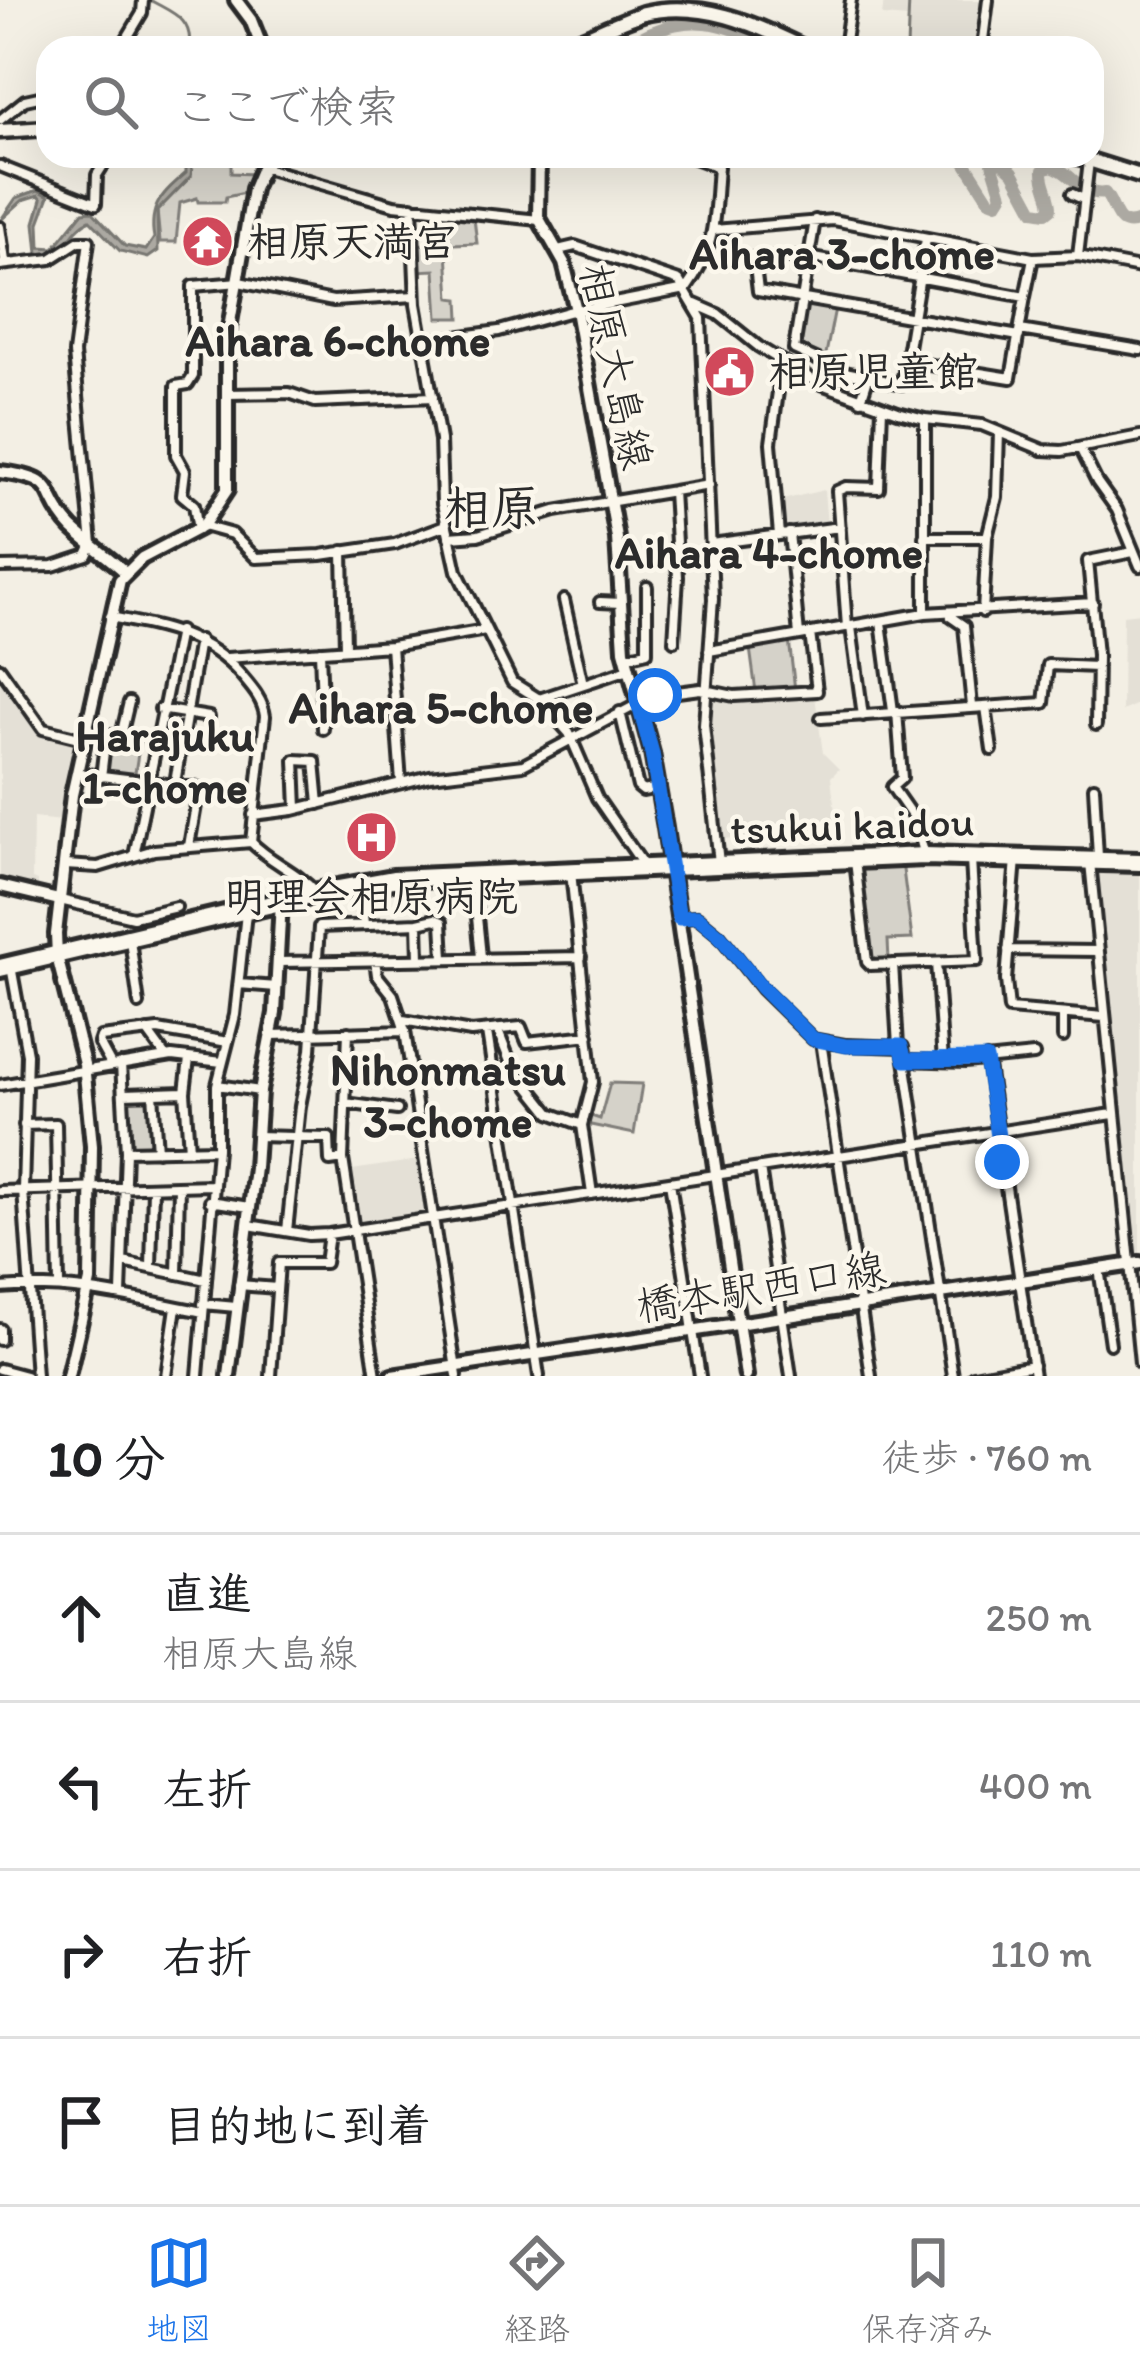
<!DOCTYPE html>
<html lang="ja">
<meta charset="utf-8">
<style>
body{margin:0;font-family:Itim,"Klee One",sans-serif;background:#f2f2f2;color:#202124}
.stop{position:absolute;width:36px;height:36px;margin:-27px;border:9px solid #1a73e8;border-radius:50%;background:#fff}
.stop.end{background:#1a73e8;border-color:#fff;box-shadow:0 3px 12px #0008}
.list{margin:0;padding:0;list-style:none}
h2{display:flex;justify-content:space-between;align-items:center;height:156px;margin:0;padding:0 48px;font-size:51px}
h2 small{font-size:39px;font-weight:400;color:#757577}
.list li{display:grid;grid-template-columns:78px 1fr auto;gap:36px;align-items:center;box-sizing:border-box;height:168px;padding:0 48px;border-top:3px solid #e0e0e0}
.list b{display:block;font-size:45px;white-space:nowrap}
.list p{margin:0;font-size:39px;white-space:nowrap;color:#757577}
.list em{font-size:39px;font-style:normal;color:#757577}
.icon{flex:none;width:66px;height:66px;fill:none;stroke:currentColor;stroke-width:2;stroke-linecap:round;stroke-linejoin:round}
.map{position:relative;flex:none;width:1140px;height:1376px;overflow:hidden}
.search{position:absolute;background:#fff;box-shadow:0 12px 48px #0002;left:36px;right:36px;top:36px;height:132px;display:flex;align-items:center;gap:30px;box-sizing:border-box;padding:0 42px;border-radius:36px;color:#757577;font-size:45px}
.sheet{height:828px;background:#fff}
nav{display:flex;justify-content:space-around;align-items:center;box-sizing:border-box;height:168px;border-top:3px solid #e0e0e0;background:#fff;font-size:33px;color:#757577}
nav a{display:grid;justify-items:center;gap:6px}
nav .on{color:#1a73e8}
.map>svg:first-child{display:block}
.built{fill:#e4e0d6}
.green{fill:#d5d2c9;stroke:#807e7a;stroke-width:3}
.water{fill:#aca9a2;stroke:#787772;stroke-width:3}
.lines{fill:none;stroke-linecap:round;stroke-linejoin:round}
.stream{stroke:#787772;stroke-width:3}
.river{stroke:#aca9a2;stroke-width:12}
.street-casing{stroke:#2b2b2b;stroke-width:16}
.secondary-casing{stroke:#2b2b2b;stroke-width:20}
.primary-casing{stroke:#2b2b2b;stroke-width:21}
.highway-casing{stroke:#2b2b2b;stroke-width:26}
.street{stroke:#fbf7ec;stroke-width:8}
.secondary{stroke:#fbf7ec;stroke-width:10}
.primary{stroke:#fbf7ec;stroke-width:12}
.highway{stroke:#fbf7ec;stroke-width:16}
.route{stroke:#1a73e8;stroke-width:15}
.labels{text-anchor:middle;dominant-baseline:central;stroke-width:9;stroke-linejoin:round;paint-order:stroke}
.poi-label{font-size:42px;font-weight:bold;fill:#2b2b2b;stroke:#fbf7ec;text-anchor:start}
.street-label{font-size:42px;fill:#2b2b2b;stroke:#fbf7ec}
.neighbourhood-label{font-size:45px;font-weight:bold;fill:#2b2b2b;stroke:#fbf7ec}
.quarter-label{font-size:48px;font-weight:bold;fill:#2b2b2b;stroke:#fbf7ec}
</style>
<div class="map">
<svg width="1140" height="1376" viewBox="0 0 1140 1376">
<rect width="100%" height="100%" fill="#f3efe4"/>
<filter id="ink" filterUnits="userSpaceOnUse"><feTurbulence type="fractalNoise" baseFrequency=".00833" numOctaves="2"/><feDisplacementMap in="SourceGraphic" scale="24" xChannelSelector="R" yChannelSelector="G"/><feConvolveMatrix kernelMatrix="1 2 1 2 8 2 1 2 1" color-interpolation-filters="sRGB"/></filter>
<g filter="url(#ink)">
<path class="built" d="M884,0H985L980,48H908V18L882,16Z
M824,490L827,526L781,532L778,501Z
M1140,613V703L1122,711L1123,615Z
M0,676L41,733L74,741L77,745L63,821L33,818L32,879L38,881V889L0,882Z
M710,694L815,696L823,753L839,769L831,777L837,831L721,839L707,719Z
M1098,866L1140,867V1258H1133L1096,880Z
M425,1159L434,1218L353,1230L345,1171Z"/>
<path class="green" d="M192,156H231V173L253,174L249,192L226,197L225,202H198L197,198L180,203L176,242H160L157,211L191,176Z
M443,213L474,218L477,243L452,244L447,252L450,298L459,299L460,318H438L435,270L416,271L415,244L436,245Z
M804,298L836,303L825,359L796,348Z
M789,640L795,690L756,692L750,648Z
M108,737L140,741L134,779L104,774Z
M902,862L912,939L888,940L889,960L872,961L859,867Z
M610,1083L642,1084L634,1134L586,1124L588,1115L600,1119Z
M153,1093L157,1151H126L124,1094Z"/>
<path class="water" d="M182,156L193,158L191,176L157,211L158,251L148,258L120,251L90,220C69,229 67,258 38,253L35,223L42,199L39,195L23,200L0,221L16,198L38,190L49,196L39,223L40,247L54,248L83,212L92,211L125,246L146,250L154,238C148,206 163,193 186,173V159Z"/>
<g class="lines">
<path class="stream" d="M150,0C170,12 194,18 189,48
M907,48L909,0"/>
<path class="river" d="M622,48C657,25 692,15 732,29C746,34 757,37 765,48
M897,156H904
M961,156L989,200L997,203L1002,195L992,163L1001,161L1013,172L1034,211L1046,213L1051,209C1051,194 1042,184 1043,170L1051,166C1072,171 1081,197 1105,193C1117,208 1115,231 1140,221"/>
<defs>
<path id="street" d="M121,48L142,13L143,0
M844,48L851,0
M982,48L988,0
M0,120L25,100L48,95
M0,166L96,204L97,175L109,156
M262,167L394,205L539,220
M1072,194L1083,199
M412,206L416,304L440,440L442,504L457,571L512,682L539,699L569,733L597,798L644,866
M815,220L794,349L845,372L902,384L926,239
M0,227L5,261
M714,230L833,220L1033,258
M558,250L575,246L679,281L701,318L713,599L704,725L719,863
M1078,256L1089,161
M754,258L758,291L1019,336
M706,261L809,257L1025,297L1033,258L1078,256L1140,268
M0,265L51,259L79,241H89L74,353L92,544L87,555L53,566L0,567
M695,304L718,314L759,347L816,382L898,412L925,419L982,425L1043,450L1062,451L1140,436
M1020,330L1140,350
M425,341L499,331L568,312L686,289C717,247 714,216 718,167L689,156
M906,361L1011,378L1025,297
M228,394L289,393L315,402L433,397
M861,400L868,378
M925,419V613
M1080,448L1097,482L1117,510L1140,566
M673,491L678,577L674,641
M203,526L232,534L256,558L321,555L395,544L446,525
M198,530L194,505L182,495L185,471L176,455V386L188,384L193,376V286L239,282L333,301L415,296
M789,533L799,635
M779,535L771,443L782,362
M449,537L478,535L555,511L709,485
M924,537H987
M711,544L840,527
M343,551L345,649
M564,600L583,684
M600,602L621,603
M983,612L987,537L997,497L999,432
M951,617L964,626L972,706
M881,622L893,711
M847,627L837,491L846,487L879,488L882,407
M851,627L863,716
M391,646L401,782
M320,651L323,729
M709,651L925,613L1093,603
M626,657L647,652V587
M227,658L391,646L486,630
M0,668L43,729L83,739
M539,699L629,669
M986,707L992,750
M160,709L209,717
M897,711L902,778L892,787L915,820L925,856
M620,712L638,787L643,791L658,788
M821,718L1044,703L1048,665L1097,667
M1096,725L1097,655L1088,561L1133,552
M78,773L199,788L189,846
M101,777L106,735L121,736L129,702
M175,783L199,640
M1094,787L1098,857
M297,809L295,760L315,761L319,804
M253,815L293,810L430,776L523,765L655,695L700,689L734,696L817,691L810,633
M251,842C270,862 297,871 315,892
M134,856L179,631
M1016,859L1006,980L1009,1009L1104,1017
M855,861L867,962L870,965L977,961L971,860
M1090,862L1140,1363
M65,865L98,867L154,850L251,842L265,716C263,700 252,688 241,675C205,634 162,627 110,617
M571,872L593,1082L582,1125L592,1194
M473,877L481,957
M360,884L364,924
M60,900L133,917L176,907
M679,918L697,917L720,936L762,989L813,1039L846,1045L903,1047L953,1376
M418,923L435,919L442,922L444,958
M130,940L139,1004
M1008,950L1098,951
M375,960L377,975L393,995L405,1031L457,1376
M279,962L581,957
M936,963L943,1061
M893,964L898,1046
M11,966L27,1054L23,1190L36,1376
M239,984L277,987
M403,1020L471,1032L521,1027L527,1042L589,1035
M147,1031L166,1057
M498,1031L511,1064L550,1113L582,1125
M348,1032L343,1159L376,1376
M487,1032L539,1376
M272,1035L405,1031
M1063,1037V1014
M821,1041L871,1376
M987,1059L1034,1376
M905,1060L965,1062L1034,1055
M121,1064L126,1151L121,1294
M111,1065L99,1043L101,1037L158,1030L228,1042
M0,1085L172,1056L222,1062
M217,1085L260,1091
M153,1093L157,1151
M124,1094L185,1092
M345,1103L397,1110
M24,1125L56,1124L59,1285
M257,1136L329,1138L330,1161L343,1159
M189,1150L185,1092L189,1059
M126,1151L217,1149
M760,1168L791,1376
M670,1182L700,1376
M0,1191L212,1185
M210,1201L249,1207
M249,1225L309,1235L329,1234L1113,1114
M287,1231L300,1106L311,1050L319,927L418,923L419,959
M123,1262L206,1280
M151,1268L153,1187
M1099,1268L1110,1344
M177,1274L179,1186
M239,1285L277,1288
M0,1288C74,1282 131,1298 203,1312
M203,1304L236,1307
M0,1329V1340
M0,1369L26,1376
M166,1376L176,1307
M198,1376L217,1149V1085L235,1015L246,913
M271,1376L279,1263H325L329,1234
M973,1376L1033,1365"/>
<path id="secondary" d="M236,0L251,20L262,48
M539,156L538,217L564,263L576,310L617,538L624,650L652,753L665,828L746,1376
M0,472C65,480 38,493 72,528C89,544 109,557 125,572
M0,886L59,900
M68,1376L90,1281L92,1146L84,1064L57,956L56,934L72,795L120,580L142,558L203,526L227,490V340L253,189L267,156
M229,1376L255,1168L260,1091L275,1013L281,901
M392,1376L1140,1263"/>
<path id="primary" d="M557,48C587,38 614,23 644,13C702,0 753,23 804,48
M0,131L48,128
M1076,156L1140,176"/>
<path id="highway" d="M0,968L327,891L393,879L925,856L1140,862"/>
</defs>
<use href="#street" class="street-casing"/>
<use href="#secondary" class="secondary-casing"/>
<use href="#primary" class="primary-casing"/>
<use href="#highway" class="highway-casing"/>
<use href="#street" class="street"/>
<use href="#secondary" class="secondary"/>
<use href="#primary" class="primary"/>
<use href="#highway" class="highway"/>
</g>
</g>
<g class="lines" filter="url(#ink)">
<path class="route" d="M655,695L638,702L652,753L679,918L697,917L720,936L762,988L813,1039L846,1046H901L905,1060L986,1059L1002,1162"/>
</g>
<defs>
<symbol id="temple-disc" viewBox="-11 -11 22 22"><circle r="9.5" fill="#d1495b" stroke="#fbf7ec"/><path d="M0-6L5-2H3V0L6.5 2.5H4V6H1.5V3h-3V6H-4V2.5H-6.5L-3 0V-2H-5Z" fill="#fff"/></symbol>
<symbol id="civic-disc" viewBox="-11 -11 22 22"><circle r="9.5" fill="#d1495b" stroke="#fbf7ec"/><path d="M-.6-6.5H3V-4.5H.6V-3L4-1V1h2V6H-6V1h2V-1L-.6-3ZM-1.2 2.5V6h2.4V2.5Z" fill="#fff"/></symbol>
<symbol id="hospital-disc" viewBox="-11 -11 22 22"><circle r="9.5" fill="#d1495b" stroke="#fbf7ec"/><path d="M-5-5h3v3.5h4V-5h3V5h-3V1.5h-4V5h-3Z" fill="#fff"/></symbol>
</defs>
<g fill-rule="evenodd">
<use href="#temple-disc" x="178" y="212" width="59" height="59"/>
<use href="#civic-disc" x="700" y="342" width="59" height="59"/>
<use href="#hospital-disc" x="342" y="808" width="59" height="59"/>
</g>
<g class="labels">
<g class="poi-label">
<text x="247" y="241">相原天満宮</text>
<text x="768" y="371">相原児童館</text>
<text x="371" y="896" text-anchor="middle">明理会相原病院</text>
</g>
<g class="street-label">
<text transform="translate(616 366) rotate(78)">相原大島線</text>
<text transform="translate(852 825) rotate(-2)">tsukui kaidou</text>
<text transform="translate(761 1287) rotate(-9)">橋本駅西口線</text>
</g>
<g class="neighbourhood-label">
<text x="842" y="253">Aihara 3-chome</text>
<text x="338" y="340">Aihara 6-chome</text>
<text x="769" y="552">Aihara 4-chome</text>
<text x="441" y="707">Aihara 5-chome</text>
<text x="165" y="735">Harajuku<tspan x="165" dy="52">1-chome</tspan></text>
<text x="448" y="1069">Nihonmatsu<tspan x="448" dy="52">3-chome</tspan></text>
</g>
<g class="quarter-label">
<text x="491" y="507">相原</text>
</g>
</g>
</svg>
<div class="stop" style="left:655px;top:695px"></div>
<div class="stop end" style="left:1002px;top:1162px"></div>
<div class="search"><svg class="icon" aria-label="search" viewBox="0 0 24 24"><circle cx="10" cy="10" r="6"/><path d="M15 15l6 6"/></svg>ここで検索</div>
</div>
<section class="sheet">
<h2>10 分<small>徒歩 · 760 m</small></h2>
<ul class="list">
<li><svg class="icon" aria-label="ahead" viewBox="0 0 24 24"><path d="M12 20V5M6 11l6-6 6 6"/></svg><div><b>直進</b><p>相原大島線</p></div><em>250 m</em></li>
<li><svg class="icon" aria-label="left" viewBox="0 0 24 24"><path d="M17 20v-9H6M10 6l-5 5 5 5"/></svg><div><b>左折</b></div><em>400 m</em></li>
<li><svg class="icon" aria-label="right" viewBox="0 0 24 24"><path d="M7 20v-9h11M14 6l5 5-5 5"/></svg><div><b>右折</b></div><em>110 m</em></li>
<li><svg class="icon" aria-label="arrive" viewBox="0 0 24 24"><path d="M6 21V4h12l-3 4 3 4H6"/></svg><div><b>目的地に到着</b></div></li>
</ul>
</section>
<nav>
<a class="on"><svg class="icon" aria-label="map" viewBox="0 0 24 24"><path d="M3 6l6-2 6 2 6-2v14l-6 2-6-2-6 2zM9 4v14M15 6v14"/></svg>地図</a>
<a><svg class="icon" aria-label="directions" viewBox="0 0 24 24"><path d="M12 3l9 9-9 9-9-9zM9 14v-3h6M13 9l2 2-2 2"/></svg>経路</a>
<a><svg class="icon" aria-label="saved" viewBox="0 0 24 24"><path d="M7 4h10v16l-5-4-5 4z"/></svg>保存済み</a>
</nav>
